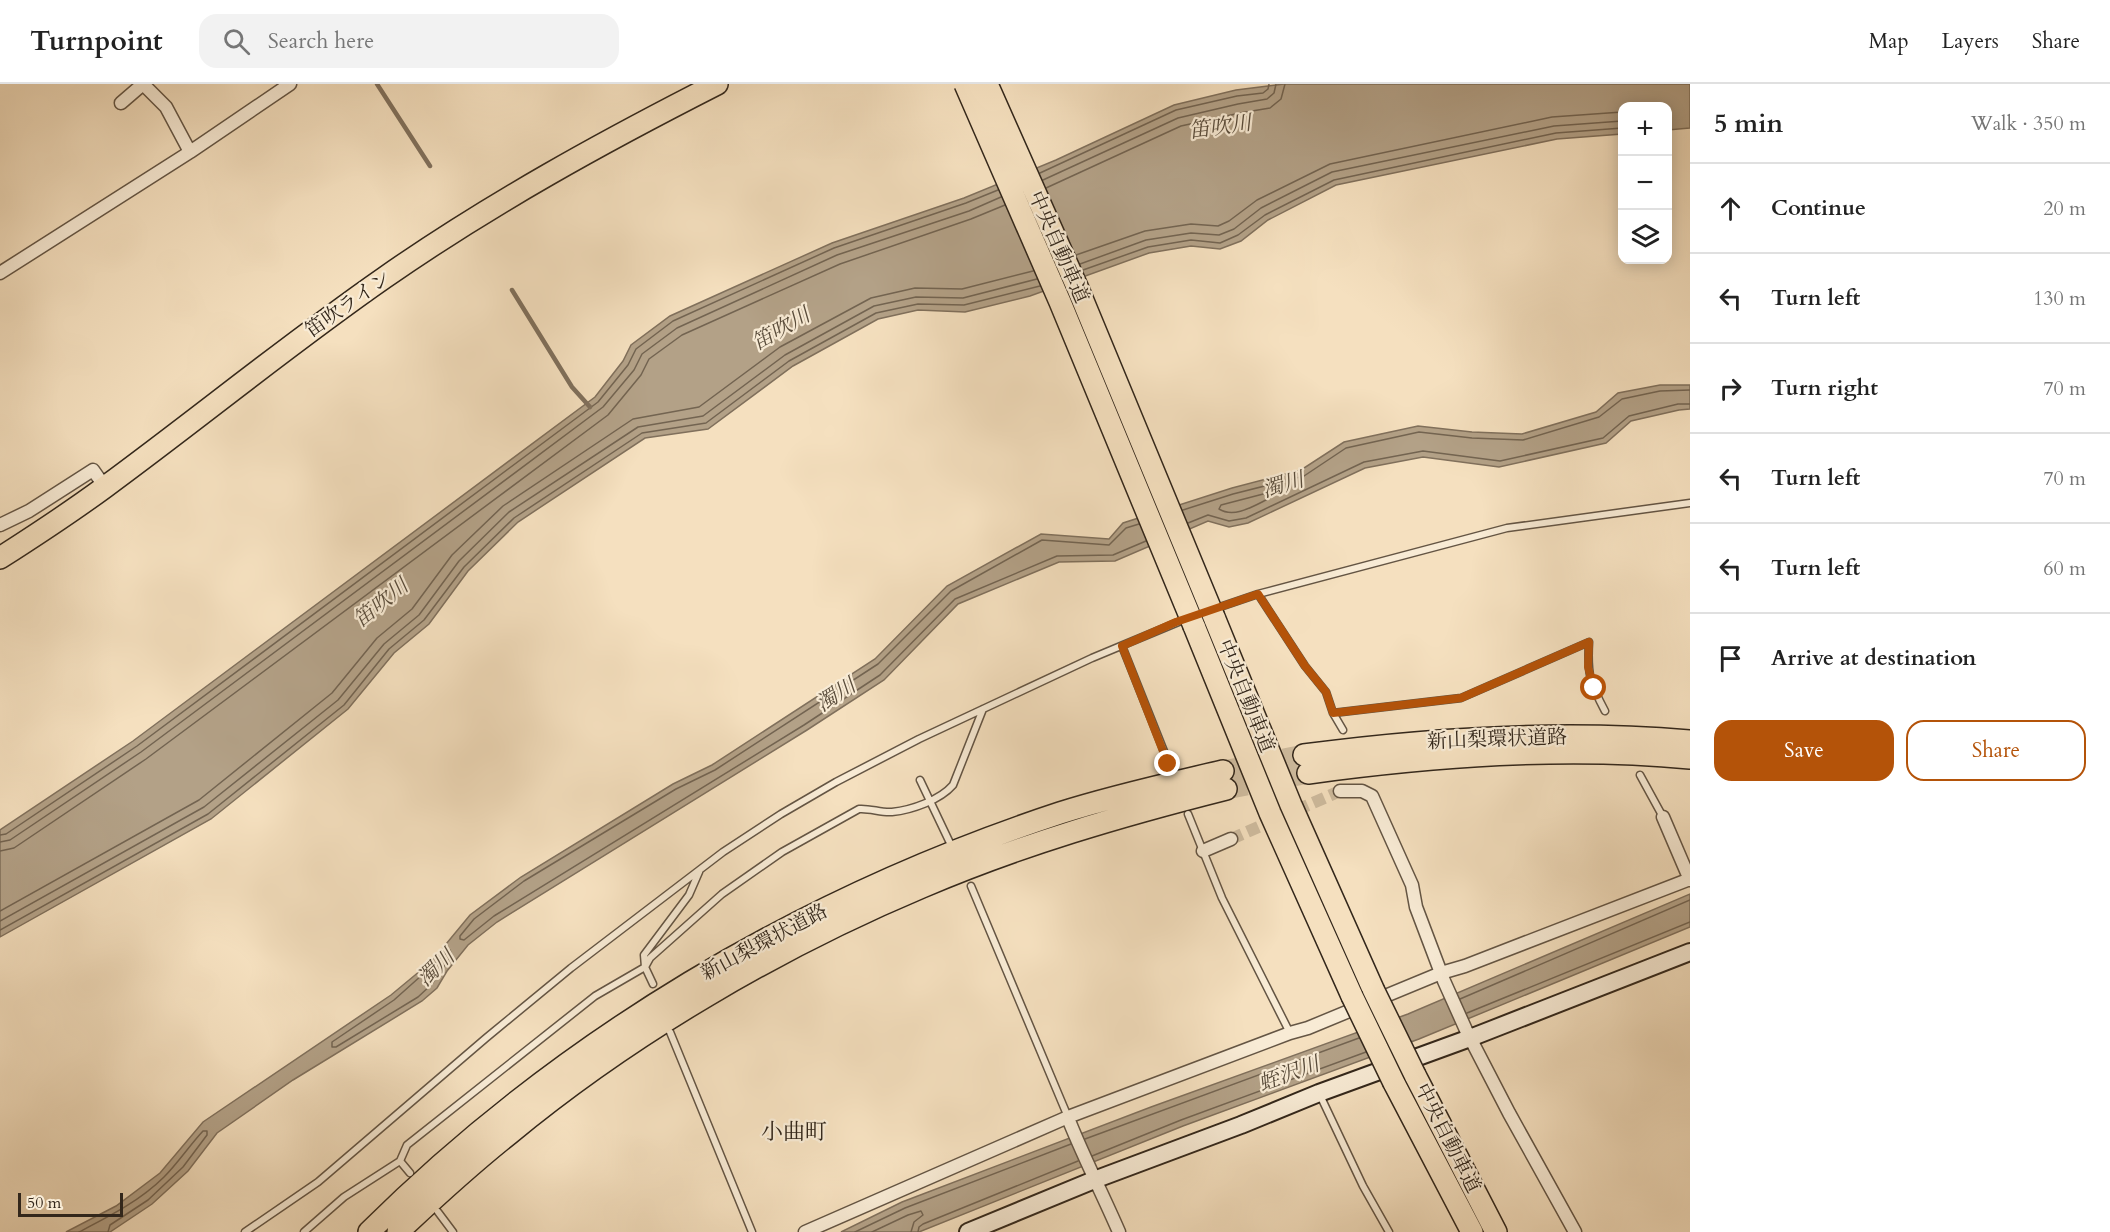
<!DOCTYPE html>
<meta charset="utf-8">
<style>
body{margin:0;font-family:Cardo,"Noto Serif JP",serif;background:#f2f2f2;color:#222}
.controls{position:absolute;right:18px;top:18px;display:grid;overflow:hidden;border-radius:12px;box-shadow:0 3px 15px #0003}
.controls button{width:54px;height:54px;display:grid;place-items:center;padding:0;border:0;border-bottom:2px solid #e0e0e0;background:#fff;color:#222;font:30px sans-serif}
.scale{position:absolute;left:18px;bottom:15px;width:105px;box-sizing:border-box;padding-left:6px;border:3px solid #33271b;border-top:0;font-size:16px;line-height:21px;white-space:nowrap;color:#33271b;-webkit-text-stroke:4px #f8ebd5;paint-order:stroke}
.stop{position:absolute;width:18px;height:18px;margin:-14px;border:4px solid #b45309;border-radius:50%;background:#fff}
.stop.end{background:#b45309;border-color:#fff;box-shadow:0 2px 6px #0008}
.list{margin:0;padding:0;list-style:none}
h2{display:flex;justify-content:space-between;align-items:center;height:78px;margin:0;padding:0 24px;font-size:26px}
h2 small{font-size:20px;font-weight:400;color:#767676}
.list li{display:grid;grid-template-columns:39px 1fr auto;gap:18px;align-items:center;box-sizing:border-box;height:90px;padding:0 24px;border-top:2px solid #e0e0e0}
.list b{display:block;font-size:22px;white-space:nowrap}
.list em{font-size:20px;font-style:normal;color:#767676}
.actions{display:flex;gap:12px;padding:18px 24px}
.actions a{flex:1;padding:14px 0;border:2px solid #b45309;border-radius:18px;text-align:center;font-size:21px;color:#b45309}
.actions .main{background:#b45309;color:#fff}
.icon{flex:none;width:33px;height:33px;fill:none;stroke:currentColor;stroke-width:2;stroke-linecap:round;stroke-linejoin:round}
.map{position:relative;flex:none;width:1690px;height:1148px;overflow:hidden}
header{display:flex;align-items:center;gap:36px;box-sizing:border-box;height:84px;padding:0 30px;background:#fff;border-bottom:2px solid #e0e0e0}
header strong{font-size:28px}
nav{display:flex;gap:33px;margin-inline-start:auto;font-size:21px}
.search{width:420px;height:54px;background:#f2f2f2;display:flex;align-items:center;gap:15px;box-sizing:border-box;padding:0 21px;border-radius:18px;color:#767676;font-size:22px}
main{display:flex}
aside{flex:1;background:#fff}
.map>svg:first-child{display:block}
.water{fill:#b3a187;stroke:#80705c;stroke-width:1.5}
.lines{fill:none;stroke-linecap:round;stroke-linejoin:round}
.shore{stroke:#736451;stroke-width:1.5}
.stream{stroke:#80705c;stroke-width:4.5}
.street-tunnel{stroke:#cebb9e;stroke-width:12;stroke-dasharray:12 6;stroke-linecap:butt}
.highway-tunnel{stroke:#cebb9e;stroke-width:21;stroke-dasharray:21 10;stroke-linecap:butt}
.lane-casing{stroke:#645544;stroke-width:9}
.street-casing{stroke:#645544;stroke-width:15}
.secondary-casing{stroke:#33271b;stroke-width:20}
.highway-casing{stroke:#33271b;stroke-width:24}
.lane{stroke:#f8ebd5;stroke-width:6}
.street{stroke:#f8ebd5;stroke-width:12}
.secondary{stroke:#f8ebd5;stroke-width:16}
.highway{stroke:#f5e0bf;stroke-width:21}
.highway-bridge-casing{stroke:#33271b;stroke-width:24;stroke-linecap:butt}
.highway-bridge{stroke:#f5e0bf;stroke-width:21}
.route{stroke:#b45309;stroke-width:8}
.labels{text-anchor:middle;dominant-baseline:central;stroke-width:4.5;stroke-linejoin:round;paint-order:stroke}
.street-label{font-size:20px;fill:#33271b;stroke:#f8ebd5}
.water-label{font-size:21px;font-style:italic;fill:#594c3b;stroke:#f8ebd5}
.quarter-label{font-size:22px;fill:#33271b;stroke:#f8ebd5}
</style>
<header>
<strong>Turnpoint</strong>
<div class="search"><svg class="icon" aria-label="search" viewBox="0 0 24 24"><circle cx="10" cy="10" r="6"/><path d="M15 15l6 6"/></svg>Search here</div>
<nav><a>Map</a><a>Layers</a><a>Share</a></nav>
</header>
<main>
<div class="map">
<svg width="1690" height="1148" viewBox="0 0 1690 1148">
<rect width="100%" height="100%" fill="#f5e0bf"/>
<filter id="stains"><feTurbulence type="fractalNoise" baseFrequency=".00333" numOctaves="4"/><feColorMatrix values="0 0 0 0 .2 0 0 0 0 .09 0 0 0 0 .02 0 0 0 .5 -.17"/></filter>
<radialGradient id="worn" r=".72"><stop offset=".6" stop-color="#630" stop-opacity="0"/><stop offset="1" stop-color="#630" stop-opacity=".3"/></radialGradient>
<path class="water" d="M1284,0H1690V44L1668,46V22H1622V50L1557,55L1336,101L1268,136L1241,157L1220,165L1191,162L1149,169L1030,212L965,228L918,226L878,235L793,282L708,345L645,354L518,438L468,487L429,540L394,569L348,625L211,735L0,853V746L133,657L595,313L623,277L631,261L670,232L832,159L964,114L1056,76L1174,21L1236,6Z
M1660,301H1690V325L1679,326L1631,337L1606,359L1499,383L1423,373L1365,384L1248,439L1229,443L1208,437L1115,477L1059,478L958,520L884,596L807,646L497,838L468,861L447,887L437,904L422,917L293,996L217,1049L188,1087L152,1120L110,1148H66L116,1122L160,1089L203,1038L391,911L432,877L470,831L521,793L673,700L712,681L875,575L947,502L1041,450L1109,455L1123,439L1232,404L1301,386L1344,358L1418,342L1472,348L1522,350L1596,328L1618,309Z
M1690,810V843L1419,955L1183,1042L919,1148H841L902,1118L1151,1023L1408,930Z"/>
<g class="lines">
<path class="shore" d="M1040,89L1176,26L1237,12L1263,9L1268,5L1269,0
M1043,96L1178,34L1238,20L1267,15L1274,9L1276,0
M1046,104L1181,42L1240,29L1270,24L1281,15L1285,0
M1076,171L1145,147L1191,140L1218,142L1229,137L1257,116L1330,80L1552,33L1622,28
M1080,180L1146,156L1191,149L1219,151L1234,145L1261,124L1332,88L1554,42L1622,37
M1083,186L1148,163L1191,156L1220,159L1238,151L1265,131L1334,96L1556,49L1622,44
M1267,409L1271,410L1270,414C1255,421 1235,435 1219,425L1221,421Z
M1183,426L1233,410L1304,392L1346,364L1419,348L1472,354L1523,356L1599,333L1622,315L1660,307L1690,306
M1188,439L1208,431L1229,437L1246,434L1364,378L1423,367L1500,377L1603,354L1629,332L1678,320H1690
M1139,440L1126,444L1109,461L1042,456L951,507L878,580L715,686L676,705L524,797L474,835L460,852V855L464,856L494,832L804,641L880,591L955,515L1057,472L1113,471L1146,457
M0,751L6,750L137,662L598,318L628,281L636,265L673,237L834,164L966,119L998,106
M0,758L10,756L141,668L603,323L634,286L642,270L677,244L837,171L969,127L1001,113
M0,767L14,764L146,675L608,331L641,291L649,275L682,251L840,180L971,135L1005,121
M0,827L199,716L332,609L377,554L412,525L452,471L503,422L633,335L699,323L780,263L871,214L915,204L962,205L1033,187
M0,837L204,723L338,616L384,560L419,531L459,477L509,428L638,343L703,332L785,271L874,222L916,213L963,214L1037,195
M0,846L208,730L344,621L389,565L424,536L464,483L514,434L642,349L706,339L789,277L876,229L918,220L964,221L1040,202
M450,866L452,871L432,900L418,913L336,963H332V958L394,916Z
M1460,915L1690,816
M1467,929L1690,838
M1085,1055L1359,954
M1092,1072L1181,1036L1366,968
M79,1148C108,1133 140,1117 164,1093C178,1079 189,1062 203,1047H207V1051L183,1083L148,1116L110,1141L108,1148
M855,1148L905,1124L1071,1060
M872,1148L908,1131L921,1127L923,1131L914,1138L911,1148
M918,1148L919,1143L923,1140L1078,1077"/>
<path class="stream" d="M377,0L430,82
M512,206L572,303L590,323"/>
<path class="street-tunnel" d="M1231,755L1340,707"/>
<path class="highway-tunnel" d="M1223,687L1304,671
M1226,705L1308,689"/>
<defs>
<path id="lane" d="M1258,510L1305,582L1326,608L1333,629L1343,646
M1214,525L1258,510L1507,444L1690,419
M1122,562L1169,680
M1333,629L1461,614L1589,558C1587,590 1590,599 1605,627
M1640,691L1663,733
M920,696L950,759
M1188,730L1222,814L1290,949
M971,802L1068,1033
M653,900L645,883L644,871L689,811L699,788
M670,948L752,1148
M1319,1009L1363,1102L1389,1148
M410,1089L400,1077L407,1061L595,912L645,883L650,874L722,810L782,768L859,725C870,724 881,729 892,728C912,726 940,716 953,701L983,625
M438,1128L453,1148
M245,1148L318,1098L486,954L571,884L723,768L781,730L836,698L919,655L1092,574L1188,534
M304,1148L344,1113L400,1077"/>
<path id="street" d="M143,0L166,23L190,68
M121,19L143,0
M0,189L190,68L290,0
M0,441L29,427L93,386L105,403
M1340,707H1362L1372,712L1412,801L1416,823L1444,897L1466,946L1509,1029L1575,1148
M1663,733L1690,796
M1203,767L1231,755
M1070,1039C1085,1076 1103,1111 1119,1148
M805,1148L1068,1033L1290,949L1308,944L1441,889L1465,882L1690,795"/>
<path id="secondary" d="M968,1148L1094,1096L1241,1041L1319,1009L1470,954L1690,868"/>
<path id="highway" d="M0,474C36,451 71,428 105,403C199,334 289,260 384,194C490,120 603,58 717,0
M1214,533L1291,721L1373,905
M1194,542L1270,729L1352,912
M1304,671C1432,654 1561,646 1690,657
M1308,689C1435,672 1563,662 1690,674
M1415,991L1496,1148
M1394,999L1472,1148
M369,1148C562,956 802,814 1060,729C1113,712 1168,700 1223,687
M398,1148C434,1114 470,1081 509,1050C630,950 777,864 922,803C1020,761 1123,731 1226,705"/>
</defs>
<use href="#lane" class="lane-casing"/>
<use href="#street" class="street-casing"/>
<use href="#secondary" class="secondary-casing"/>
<use href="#highway" class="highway-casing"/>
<use href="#lane" class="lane"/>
<use href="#street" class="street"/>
<use href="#secondary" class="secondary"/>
<use href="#highway" class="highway"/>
<defs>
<path id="highway-bridge" d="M965,0L1060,218L1194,542
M987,0L1079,207L1214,533
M1373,905L1415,991
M1352,912L1394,999"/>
</defs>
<use href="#highway-bridge" class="highway-bridge-casing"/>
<use href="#highway-bridge" class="highway-bridge"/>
</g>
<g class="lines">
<path class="route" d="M1168,680L1122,562L1176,538L1258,510L1305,582L1326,608L1333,629L1461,614L1589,558L1588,583L1594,604"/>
</g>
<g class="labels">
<g class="street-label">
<text transform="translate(1059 163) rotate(66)">中央自動車道</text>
<text transform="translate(348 220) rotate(-35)">笛吹ライン</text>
<text transform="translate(1246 612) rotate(68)">中央自動車道</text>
<text transform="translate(1497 655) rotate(-2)">新山梨環状道路</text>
<text transform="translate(764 858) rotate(-28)">新山梨環状道路</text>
<text transform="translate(1448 1054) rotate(63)">中央自動車道</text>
</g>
<g class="water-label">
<text transform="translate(1220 43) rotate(-8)">笛吹川</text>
<text transform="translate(781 245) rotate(-30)">笛吹川</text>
<text transform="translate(1283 401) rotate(-17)">濁川</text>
<text transform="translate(381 519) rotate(-39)">笛吹川</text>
<text transform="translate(836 611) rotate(-33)">濁川</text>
<text transform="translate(436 884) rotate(-44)">濁川</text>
<text transform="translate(1289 990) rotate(-20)">蛭沢川</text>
</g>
<g class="quarter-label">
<text x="794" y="1048">小曲町</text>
</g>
</g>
<rect width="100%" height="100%" filter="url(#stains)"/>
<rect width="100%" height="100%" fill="url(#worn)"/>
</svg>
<div class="controls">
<button>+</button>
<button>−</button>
<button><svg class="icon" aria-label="layers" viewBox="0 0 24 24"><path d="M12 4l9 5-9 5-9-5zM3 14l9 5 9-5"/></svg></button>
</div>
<div class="scale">50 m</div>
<div class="stop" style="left:1594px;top:604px"></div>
<div class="stop end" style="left:1168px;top:680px"></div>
</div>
<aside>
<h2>5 min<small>Walk · 350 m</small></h2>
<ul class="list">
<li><svg class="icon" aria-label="ahead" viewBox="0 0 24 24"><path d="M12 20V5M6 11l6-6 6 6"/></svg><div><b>Continue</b></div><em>20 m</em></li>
<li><svg class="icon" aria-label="left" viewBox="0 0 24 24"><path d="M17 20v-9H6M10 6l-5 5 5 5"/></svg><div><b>Turn left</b></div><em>130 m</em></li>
<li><svg class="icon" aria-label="right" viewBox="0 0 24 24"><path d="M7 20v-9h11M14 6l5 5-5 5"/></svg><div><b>Turn right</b></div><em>70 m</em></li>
<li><svg class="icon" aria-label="left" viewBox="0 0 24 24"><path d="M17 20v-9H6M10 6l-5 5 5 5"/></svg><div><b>Turn left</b></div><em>70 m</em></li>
<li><svg class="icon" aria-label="left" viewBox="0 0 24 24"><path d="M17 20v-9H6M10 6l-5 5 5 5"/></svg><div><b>Turn left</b></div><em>60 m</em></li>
<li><svg class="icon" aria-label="arrive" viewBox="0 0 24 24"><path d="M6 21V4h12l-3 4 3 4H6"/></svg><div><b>Arrive at destination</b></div></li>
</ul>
<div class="actions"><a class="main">Save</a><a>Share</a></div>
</aside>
</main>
